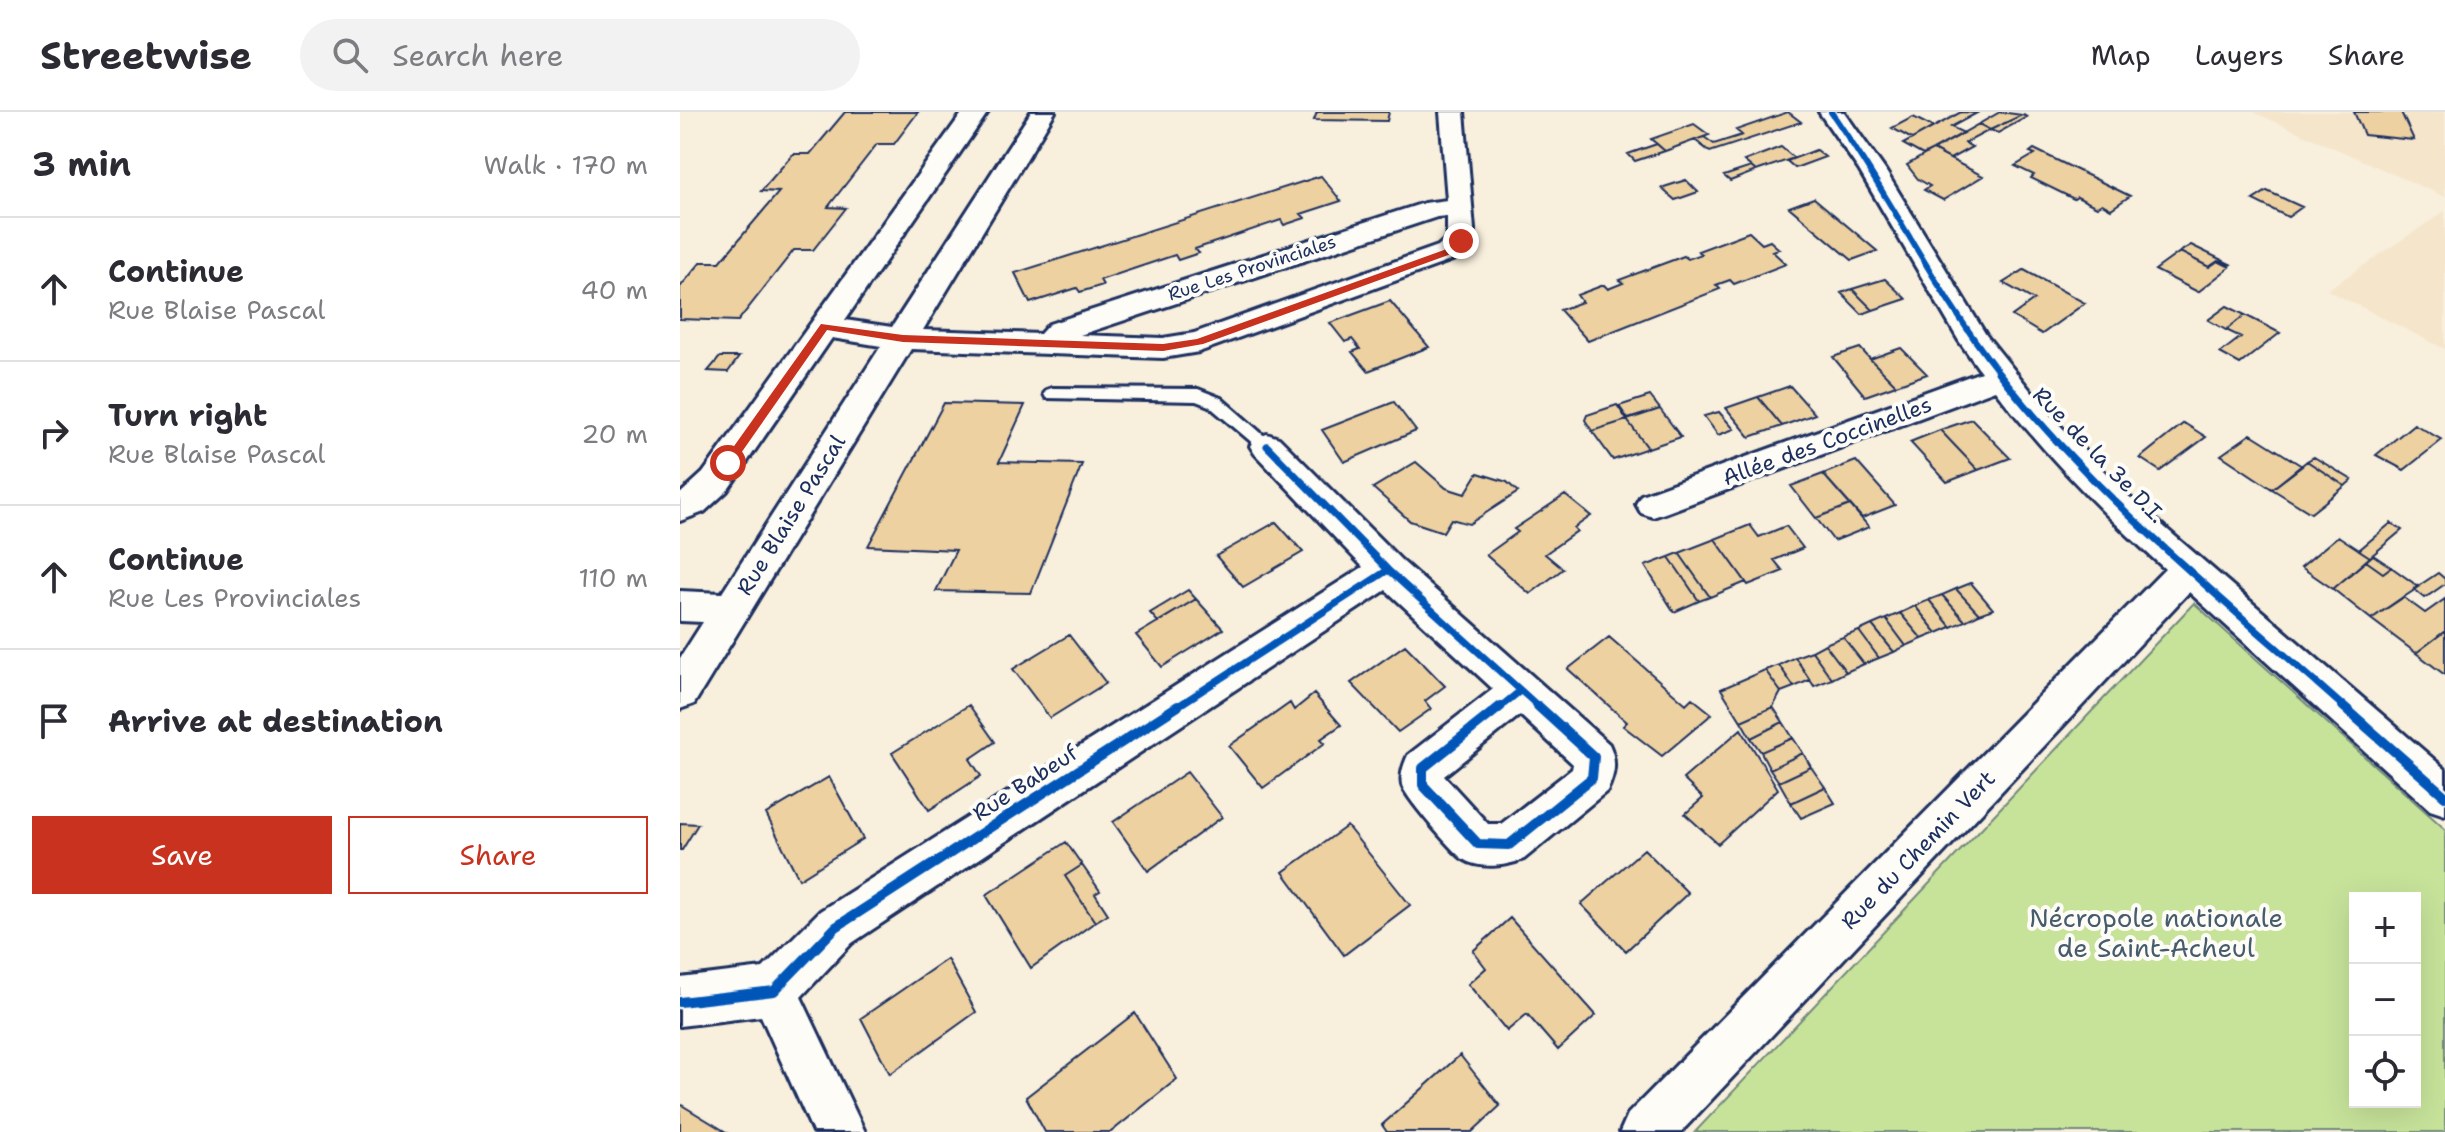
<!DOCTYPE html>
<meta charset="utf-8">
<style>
body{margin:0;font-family:"Shantell Sans",sans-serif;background:#f2f2f3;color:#2b2b33}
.controls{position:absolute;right:24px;bottom:24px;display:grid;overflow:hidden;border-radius:0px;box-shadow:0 8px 32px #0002}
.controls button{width:72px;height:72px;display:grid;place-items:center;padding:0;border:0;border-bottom:2px solid #e1e1e2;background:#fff;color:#2b2b33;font:40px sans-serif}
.stop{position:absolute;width:24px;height:24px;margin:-18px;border:6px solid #c8321e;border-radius:50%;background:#fff}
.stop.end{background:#c8321e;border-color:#fff;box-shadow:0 2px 8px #0008}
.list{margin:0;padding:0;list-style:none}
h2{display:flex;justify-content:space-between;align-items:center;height:104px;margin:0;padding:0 32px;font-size:34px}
h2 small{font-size:26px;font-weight:400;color:#7c7c81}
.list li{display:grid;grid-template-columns:52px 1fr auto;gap:24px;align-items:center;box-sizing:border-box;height:144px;padding:0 32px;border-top:2px solid #e1e1e2}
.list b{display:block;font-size:30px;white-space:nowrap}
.list p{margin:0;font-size:26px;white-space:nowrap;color:#7c7c81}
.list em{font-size:26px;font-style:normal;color:#7c7c81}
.actions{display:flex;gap:16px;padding:24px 32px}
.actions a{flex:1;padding:18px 0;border:2px solid #c8321e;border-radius:0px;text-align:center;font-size:28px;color:#c8321e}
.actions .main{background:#c8321e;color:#fff}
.icon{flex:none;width:44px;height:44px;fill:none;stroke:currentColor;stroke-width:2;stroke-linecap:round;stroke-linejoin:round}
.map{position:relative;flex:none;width:1765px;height:1020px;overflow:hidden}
header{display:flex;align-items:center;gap:48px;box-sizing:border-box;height:112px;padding:0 40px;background:#fff;border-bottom:2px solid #e1e1e2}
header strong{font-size:38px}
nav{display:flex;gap:44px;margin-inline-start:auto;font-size:28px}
.search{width:560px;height:72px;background:#f2f2f3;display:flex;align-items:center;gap:20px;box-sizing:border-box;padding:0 28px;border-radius:44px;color:#7c7c81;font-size:30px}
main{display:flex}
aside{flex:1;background:#fff}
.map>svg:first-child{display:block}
.built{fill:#f5e6cb}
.green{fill:#c7e39a;stroke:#71897c;stroke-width:2;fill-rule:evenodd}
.building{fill:#eed1a1;stroke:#1b2f5e;stroke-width:2}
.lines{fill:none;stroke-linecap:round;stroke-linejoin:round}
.service-casing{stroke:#1b2f5e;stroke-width:6}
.minor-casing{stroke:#1b2f5e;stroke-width:6}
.service{fill:#fdfcf7;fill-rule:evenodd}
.minor{fill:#fdfcf7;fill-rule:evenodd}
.cycleway-far2-casing{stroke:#fdfcf7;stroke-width:10}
.cycleway-far1-casing{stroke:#fdfcf7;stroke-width:12}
.cycleway-casing{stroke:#fdfcf7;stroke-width:15}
.cycleway-far2{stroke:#0057b8;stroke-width:6}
.cycleway-far1{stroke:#0057b8;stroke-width:7}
.cycleway{stroke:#0057b8;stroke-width:10}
.route{fill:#c8321e}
.labels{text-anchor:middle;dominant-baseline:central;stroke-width:8;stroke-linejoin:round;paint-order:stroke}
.far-street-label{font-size:18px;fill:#1b2f5e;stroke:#fdfcf7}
.street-label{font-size:22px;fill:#1b2f5e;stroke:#fdfcf7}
.near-park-label{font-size:26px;fill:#465c6d;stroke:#fdfcf7}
</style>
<header>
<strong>Streetwise</strong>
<div class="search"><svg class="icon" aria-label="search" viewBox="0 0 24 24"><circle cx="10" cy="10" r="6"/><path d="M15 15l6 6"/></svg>Search here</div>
<nav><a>Map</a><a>Layers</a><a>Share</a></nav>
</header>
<main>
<aside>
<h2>3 min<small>Walk · 170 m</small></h2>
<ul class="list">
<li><svg class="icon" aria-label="ahead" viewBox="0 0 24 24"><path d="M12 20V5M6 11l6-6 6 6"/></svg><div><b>Continue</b><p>Rue Blaise Pascal</p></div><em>40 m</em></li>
<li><svg class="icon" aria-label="right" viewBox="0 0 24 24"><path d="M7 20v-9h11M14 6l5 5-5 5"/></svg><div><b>Turn right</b><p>Rue Blaise Pascal</p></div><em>20 m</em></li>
<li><svg class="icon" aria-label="ahead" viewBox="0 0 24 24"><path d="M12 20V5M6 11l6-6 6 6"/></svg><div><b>Continue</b><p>Rue Les Provinciales</p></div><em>110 m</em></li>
<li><svg class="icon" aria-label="arrive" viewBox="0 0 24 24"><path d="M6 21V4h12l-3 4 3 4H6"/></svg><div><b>Arrive at destination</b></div></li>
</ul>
<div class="actions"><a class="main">Save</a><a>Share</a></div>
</aside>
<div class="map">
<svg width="1765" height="1020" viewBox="0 0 1765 1020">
<rect width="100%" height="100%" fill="#f8efdd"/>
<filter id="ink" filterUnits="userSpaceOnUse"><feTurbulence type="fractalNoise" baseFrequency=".0125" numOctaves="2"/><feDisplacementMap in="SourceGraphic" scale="16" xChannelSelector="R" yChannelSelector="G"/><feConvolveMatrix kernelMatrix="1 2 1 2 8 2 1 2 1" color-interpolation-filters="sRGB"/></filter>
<g filter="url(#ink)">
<path class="built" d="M1573,0H1765V85Z
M1765,99V237L1647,178Z"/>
<path class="green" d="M1514,491L1765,717V1020H1015ZM1735,786V990H1675V786Z"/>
<path class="building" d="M165,0H238L214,32H197L148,95L166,96L133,138H114L58,209L0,207V175L21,150H40L99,80L81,79L113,42H130Z
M637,0H709L707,9L634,8Z
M1108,0L1121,10L1030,40L1015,28L1024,25L1034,32L1062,23L1056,18Z
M1281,0L1297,1L1271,15L1284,21L1253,38L1243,43L1223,32Z
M1320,0L1342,3L1310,18L1299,12Z
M1674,0H1721L1734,28L1684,23Z
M1342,3L1347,5L1318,21L1310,18Z
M1233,5L1253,15L1232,27L1212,16Z
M1014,12L1029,23L985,39L971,27Z
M1299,12L1310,18L1285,31L1292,35L1270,47L1253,38Z
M977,32L985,39L955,49L948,42Z
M1101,35L1114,46L1076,59L1064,49Z
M1354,37L1450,84L1431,97L1422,92L1417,95L1397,85L1394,87L1351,66L1354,63L1335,54L1355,42L1350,40Z
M1136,38L1145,45L1115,56L1107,49Z
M1253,38L1270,47L1303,64L1263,88L1244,78L1250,74L1238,67L1227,53Z
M1071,55L1076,59L1050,69L1044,64Z
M641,64L661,89L621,102L625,106L604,113L601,108L515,137L519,141L498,148L495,143L420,168L423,173L400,180L397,176L350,191L335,161Z
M1006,68L1018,80L995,88L981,76Z
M1587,79L1622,95L1608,105L1573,88Z
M1134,86L1197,139L1172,148L1109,95Z
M1069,120L1082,132L1090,129L1099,137L1092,139L1106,152L1054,172L1050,168L1036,173L1040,177L908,229L880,198L902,190L897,183L924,173L928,177L943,171L939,168L1004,144L1008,147L1022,142L1018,139Z
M1511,133L1552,153L1538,149L1529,155L1500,140Z
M1500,140L1529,155L1538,149L1550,155L1518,180L1475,158Z
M1344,158L1405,191L1362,222L1332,204L1354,188L1323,171Z
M1205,167L1226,187L1193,198L1172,177Z
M1172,177L1193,198L1182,202L1161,181Z
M710,189L749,235L688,259L672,240L680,237L672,227L665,230L650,211Z
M1547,194L1565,203L1546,218L1528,208Z
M1565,203L1600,221L1560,252L1540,241L1561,225L1546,218Z
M1180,236L1190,247L1216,273L1185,284L1153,245Z
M1221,236L1247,262L1216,273L1190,247Z
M40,245H59L48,260L28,259Z
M1110,274L1135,302L1102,314L1078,285Z
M970,284L980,297L948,307L939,294Z
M1078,285L1102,314L1070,325L1046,296Z
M714,290L736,319L664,350L642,318Z
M264,291L345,293L319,350L402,352L351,481L256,479L276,438L188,434Z
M937,293L947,308L912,319L905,308L907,303Z
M980,297L1001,325L968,336L947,308Z
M1039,300L1054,317L1038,323L1024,304Z
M1292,307L1330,346L1298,358L1260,318Z
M947,308L968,336L933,348L912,319Z
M1504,311L1526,325L1480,359L1460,346Z
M1734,312L1762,328L1724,358L1696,343Z
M1260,318L1298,358L1267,370L1230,330Z
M1571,322L1622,354L1592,377L1541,343Z
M1634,345L1672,368L1665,374L1627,349Z
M1176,349L1215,393L1182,406L1143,362Z
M1627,349L1665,374L1631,401L1592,377Z
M736,350L766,376L785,382L798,361L827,370L838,380L789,412L771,407L763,420L730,409L693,376Z
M1143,362L1170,393L1136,406L1111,374Z
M885,383L911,404L894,416L897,419L865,442L883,457L850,482L806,443L838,420L834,417Z
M1170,393L1189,415L1154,429L1136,406Z
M596,410L623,440L563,475L536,444Z
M1711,411L1722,418L1690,445L1679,438Z
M1070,413L1079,425L1106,414L1123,436L1094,448L1103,459L1068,473L1035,427Z
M1658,424L1690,445L1653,477L1621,455Z
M1035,427L1066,470L1030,485L999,441Z
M999,441L1030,485L1019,489L989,445Z
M1693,443L1711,455L1703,461L1686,449Z
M989,445L1019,489L994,500L965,454Z
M1686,449L1703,461L1711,455L1739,475L1691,507L1653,477Z
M1758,461L1765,467V472L1745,486L1734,477Z
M1291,471L1313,497L1299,502L1276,477Z
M1276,477L1299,502L1285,509L1262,483Z
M508,478L516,487L478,510L470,501Z
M1262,483L1285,509L1271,515L1249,488Z
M1723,485L1745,501L1765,487V519L1736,541L1691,507Z
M516,487L543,517L482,555L456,523Z
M1249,488L1271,515L1257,521L1235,494Z
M1235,494L1257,521L1242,527L1220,501Z
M1220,501L1242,527L1226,534L1206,507Z
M1206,507L1226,534L1214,540L1192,513Z
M1192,513L1214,540L1199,546L1179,519Z
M1179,519L1199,546L1184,552L1163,525Z
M1765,519V563L1736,541Z
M389,523L426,571L370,606L333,557Z
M929,525L1006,592L1012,586L1032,602L982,644L943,614L947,610L888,557Z
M1163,525L1184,552L1166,560L1145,532Z
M1145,532L1166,560L1152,567L1132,539Z
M725,533L765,574L745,589L751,597L718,620L671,571Z
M1132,539L1152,567L1134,574L1115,545Z
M1115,545L1130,568L1114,575L1099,553Z
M1099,553L1114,575L1101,580L1085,558Z
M1085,558L1101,580L1093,595L1061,609L1041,577Z
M634,582L661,613L641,627L645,631L583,676L549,634L610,591L614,598Z
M289,593L315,630L290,647L301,664L249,698L212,641Z
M1093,595L1103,610L1071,626L1061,609Z
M1103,610L1113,626L1081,640L1071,626Z
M1061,617L1098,677L1038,732L1005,702L1023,686L1003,667Z
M1113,626L1123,641L1090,657L1081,640Z
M1123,641L1131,655L1099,670L1090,657Z
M1131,655L1145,675L1111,691L1099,670Z
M507,660L542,705L468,759L433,710Z
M149,665L183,727L119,767L86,702Z
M1145,675L1155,691L1121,706L1111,691Z
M0,711L18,712L2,738H0Z
M667,714L730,793L664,843L603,760Z
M386,730L402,753L385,764L415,810L351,856L306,783Z
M964,737L1008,781L946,839L901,792Z
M402,753L420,779L415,782L428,802L415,810L385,764Z
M830,806L916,903L878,938L847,902L827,919L788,872L806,856L793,839Z
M267,847L296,900L210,962L181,906Z
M455,901L497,967L431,1020H365L346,985Z
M780,943L820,994L792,1020H707L702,1013Z
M0,992L46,1020H0Z"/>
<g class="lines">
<defs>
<path id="service" d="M372,276L518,277L541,286L596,334L587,340L581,338L529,294L516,289L366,286L364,282L366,278Z"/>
<path id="minor" d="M283,0H308L165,208L212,215L351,0H375L243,218L360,222L369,212L744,91L767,88L760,0H784L795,129L778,146L519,240L483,246L231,237L14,592L0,597V546L23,510L0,509V479L42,481L201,234L152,226L47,379L24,400L0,409V382L23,361ZM767,104V126L758,134L514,221L483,226L400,223L757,105Z
M1139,0H1164L1205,58L1306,223L1370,303L1446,382L1765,657V703L1750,698L1509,480L1001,1020H940L948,1002L1485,457C1423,402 1366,344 1315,278L985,401L973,405L961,401L956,392L961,383L1301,260L1279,229L1179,58Z
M587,322L599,326L721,448L929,632C937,649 935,662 927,679L844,747C827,754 800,758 783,747C772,739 725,685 722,673C720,662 724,652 728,643L813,577L706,478L172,831L121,885L185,1020H133L81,904L0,914V866L83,856L140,799L683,455L575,342L570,334L575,326ZM840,603L893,652L892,657L821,712H808L764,664Z"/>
</defs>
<use href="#service" class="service-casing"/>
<use href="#minor" class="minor-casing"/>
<use href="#service" class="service"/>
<use href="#minor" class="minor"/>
<defs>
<path id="cycleway-far2" d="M1151,0C1211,85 1256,181 1320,262"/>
<path id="cycleway-far1" d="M1318,260C1418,388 1545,489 1665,596
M587,334L708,458L860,596
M495,596L708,458
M819,596L840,579"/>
<path id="cycleway" d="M821,594L743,656V673L798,732L829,733L912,666L914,645L858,594
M1663,594L1765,684
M0,890L94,879L156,815L498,594"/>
</defs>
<use href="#cycleway-far2" class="cycleway-far2-casing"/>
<use href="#cycleway-far1" class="cycleway-far1-casing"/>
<use href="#cycleway" class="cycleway-casing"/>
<use href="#cycleway-far2" class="cycleway-far2"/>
<use href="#cycleway-far1" class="cycleway-far1"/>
<use href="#cycleway" class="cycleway"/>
</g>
</g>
<path class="route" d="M778,127L786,129L771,142L523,232L483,239L223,230L147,218L52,354L42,351L141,212L223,223L483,232L517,227L764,138Z"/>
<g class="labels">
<g class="far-street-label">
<text transform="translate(572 156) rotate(-18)">Rue Les Provinciales</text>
</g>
<g class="street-label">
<text transform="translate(1147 329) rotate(-20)">Allée des Coccinelles</text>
<text transform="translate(1419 343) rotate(46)">Rue de la 3e D.I.</text>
<text transform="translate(111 403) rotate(-58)">Rue Blaise Pascal</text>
<text transform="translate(345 671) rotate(-33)">Rue Babeuf</text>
<text transform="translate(1238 738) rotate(-46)">Rue du Chemin Vert</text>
</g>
<g class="near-park-label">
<text x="1476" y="805">Nécropole nationale<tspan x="1476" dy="30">de Saint-Acheul</tspan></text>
</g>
</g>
</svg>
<div class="controls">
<button>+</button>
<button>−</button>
<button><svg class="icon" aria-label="locate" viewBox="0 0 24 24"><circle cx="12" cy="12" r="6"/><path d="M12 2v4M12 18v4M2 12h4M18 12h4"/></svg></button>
</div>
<div class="stop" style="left:48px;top:351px"></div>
<div class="stop end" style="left:781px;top:129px"></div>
</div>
</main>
